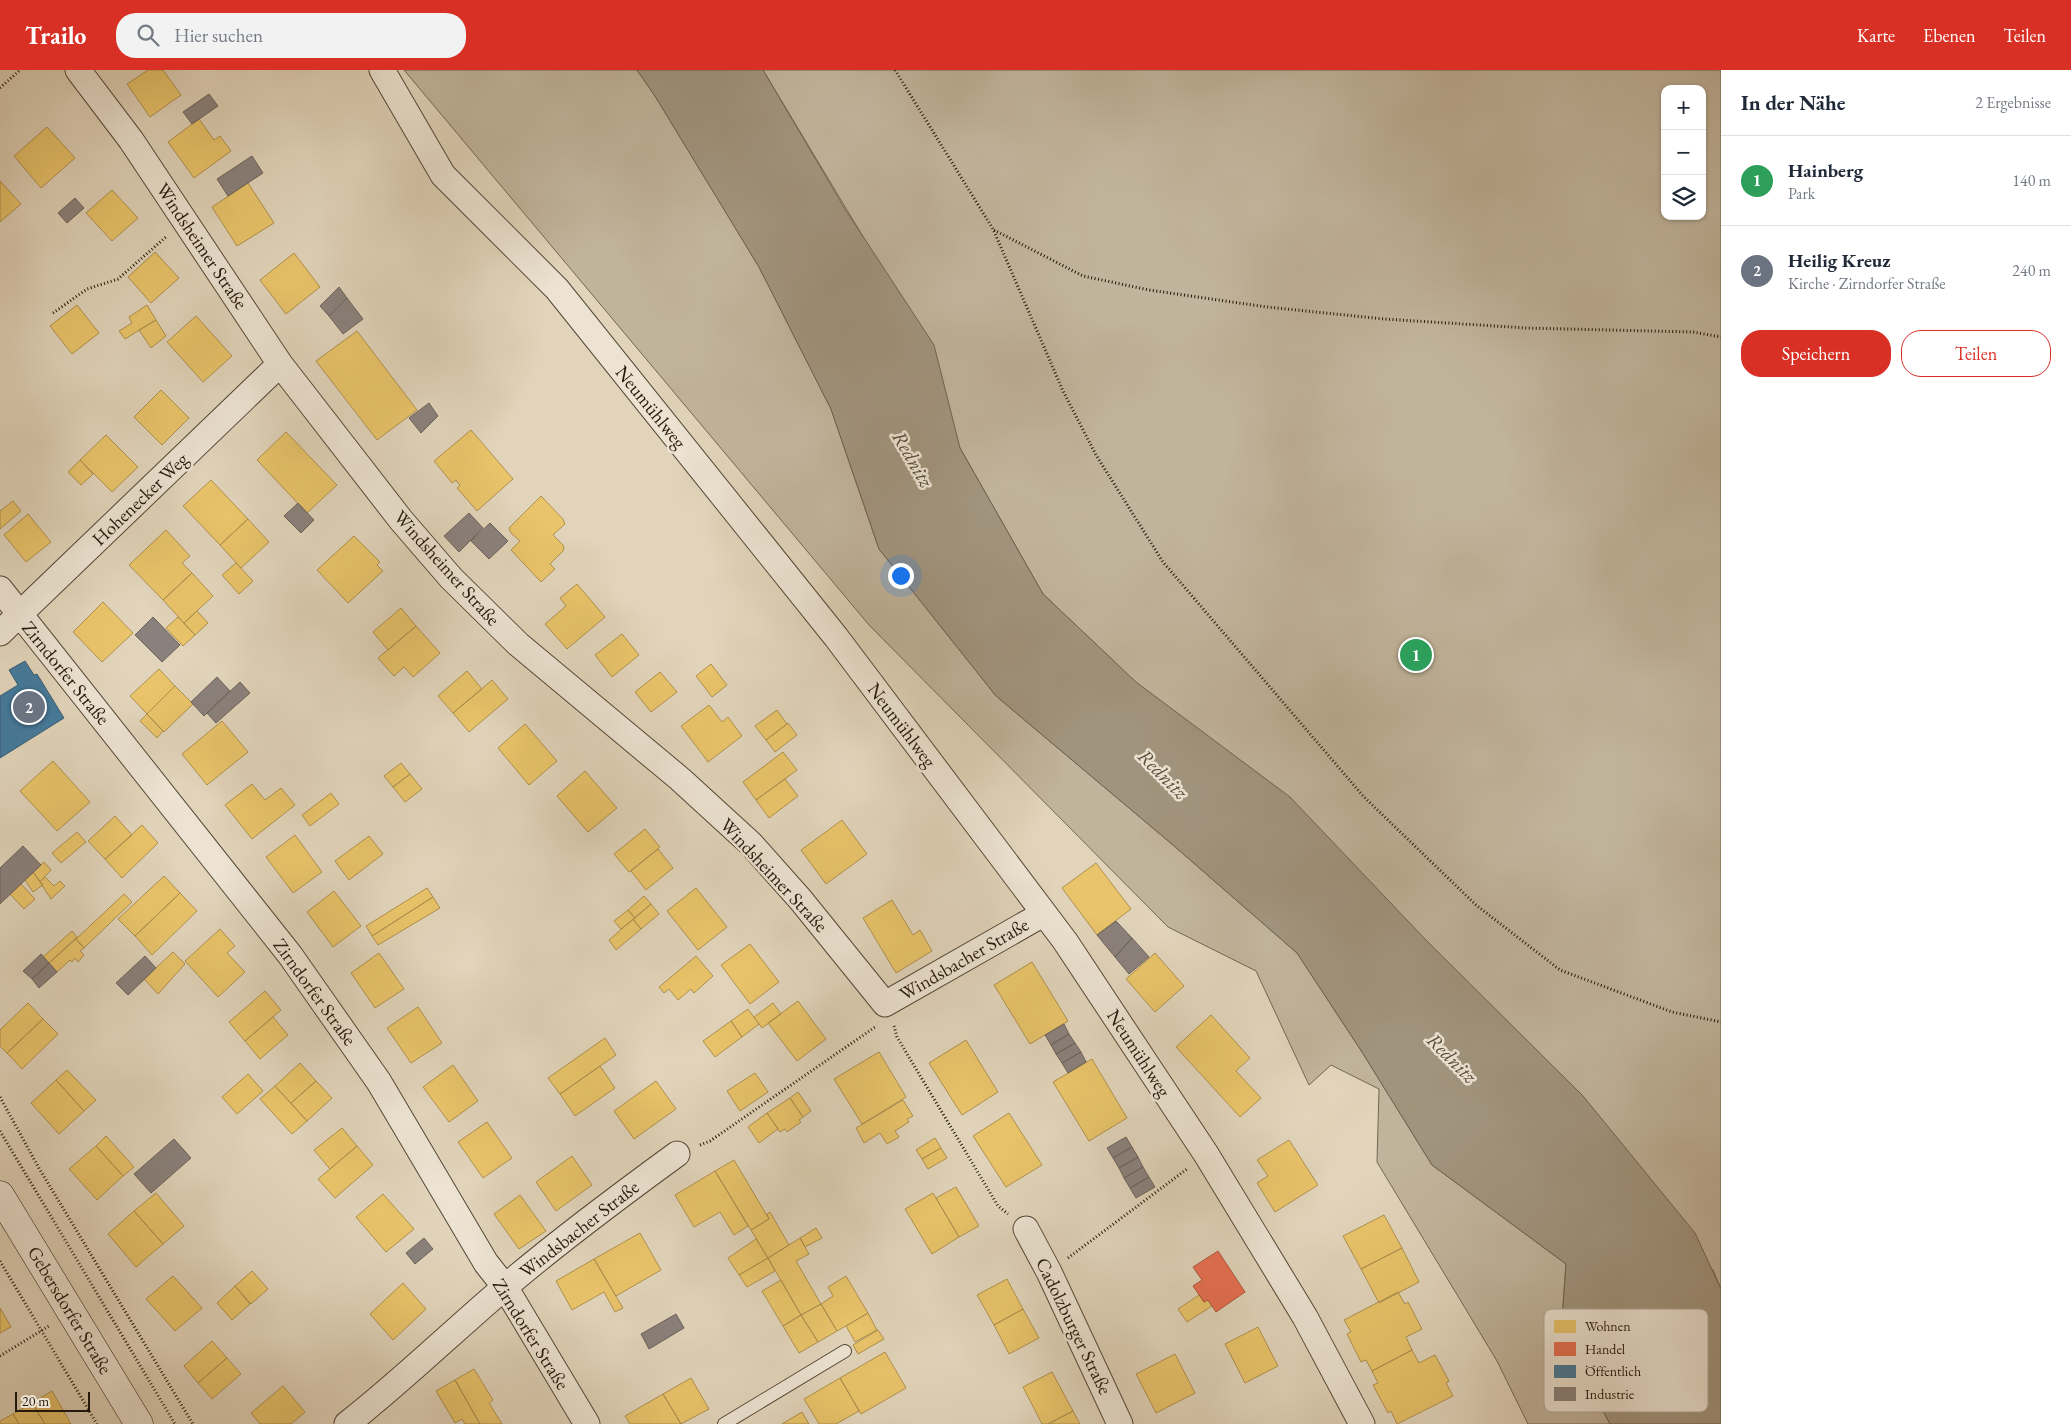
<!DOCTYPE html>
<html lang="de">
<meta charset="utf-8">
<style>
body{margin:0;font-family:"EB Garamond",serif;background:#f2f2f3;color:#1f2937}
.controls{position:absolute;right:15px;top:15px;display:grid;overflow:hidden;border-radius:10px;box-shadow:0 1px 4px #0004}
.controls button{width:45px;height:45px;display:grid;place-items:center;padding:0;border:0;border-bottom:1px solid #e0e1e3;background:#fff;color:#1f2937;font:25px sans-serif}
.scale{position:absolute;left:15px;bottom:12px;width:75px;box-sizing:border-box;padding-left:5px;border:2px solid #26180b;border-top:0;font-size:14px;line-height:18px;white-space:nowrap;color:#26180b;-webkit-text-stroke:4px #ece3d2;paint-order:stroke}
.you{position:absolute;left:900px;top:505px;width:18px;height:18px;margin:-12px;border:4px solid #fff;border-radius:50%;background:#1a73e8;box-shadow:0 0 0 8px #1a73e833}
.badge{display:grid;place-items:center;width:32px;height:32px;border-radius:50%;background:#d93025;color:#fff;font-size:16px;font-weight:700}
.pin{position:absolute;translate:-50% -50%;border:2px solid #fff;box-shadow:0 1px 5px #0006}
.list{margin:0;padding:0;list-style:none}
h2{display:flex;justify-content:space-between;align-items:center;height:65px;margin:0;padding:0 20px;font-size:21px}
h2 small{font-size:16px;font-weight:400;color:#747a83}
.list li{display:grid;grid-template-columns:32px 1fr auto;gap:15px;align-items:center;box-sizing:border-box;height:90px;padding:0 20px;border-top:1px solid #e0e1e3}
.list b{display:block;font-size:19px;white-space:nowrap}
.list p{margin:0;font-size:16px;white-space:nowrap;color:#747a83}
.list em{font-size:16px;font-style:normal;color:#747a83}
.actions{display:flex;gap:10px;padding:15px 20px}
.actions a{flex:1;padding:11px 0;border:1px solid #d93025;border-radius:20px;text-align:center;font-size:18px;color:#d93025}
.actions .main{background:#d93025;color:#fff}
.icon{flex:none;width:28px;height:28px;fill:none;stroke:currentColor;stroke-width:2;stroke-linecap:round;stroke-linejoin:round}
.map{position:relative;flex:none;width:1721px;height:1354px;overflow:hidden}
header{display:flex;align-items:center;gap:30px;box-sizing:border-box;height:70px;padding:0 25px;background:#d93025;color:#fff}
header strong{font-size:24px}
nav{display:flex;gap:28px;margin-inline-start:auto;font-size:18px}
.search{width:350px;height:45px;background:#f2f2f3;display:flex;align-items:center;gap:12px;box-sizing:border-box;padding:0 18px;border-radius:20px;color:#747a83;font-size:19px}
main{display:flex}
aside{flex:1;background:#fff}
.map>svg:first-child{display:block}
.green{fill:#c1b49c;stroke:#746654;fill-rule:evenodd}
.water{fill:#a1947e;stroke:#706250}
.homes{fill:#e9c46a;stroke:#ae904e}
.shops{fill:#e76f51;stroke:#ad553c}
.public{fill:#457b9d;stroke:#3c5d71}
.industry{fill:#8a817c;stroke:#6c625a}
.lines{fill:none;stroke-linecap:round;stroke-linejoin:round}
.service-casing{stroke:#554737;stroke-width:14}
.minor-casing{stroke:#554737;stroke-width:27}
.secondary-casing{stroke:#26180b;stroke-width:29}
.path{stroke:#26180b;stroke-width:3;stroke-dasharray:1 2.5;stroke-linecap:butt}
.service{stroke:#ece3d2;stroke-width:12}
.minor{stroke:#ece3d2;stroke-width:25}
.secondary{stroke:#ece3d2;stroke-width:28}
.labels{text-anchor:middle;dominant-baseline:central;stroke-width:5;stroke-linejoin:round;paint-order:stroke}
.street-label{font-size:19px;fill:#26180b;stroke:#ece3d2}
.water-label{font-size:20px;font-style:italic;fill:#574a39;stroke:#ece3d2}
.key{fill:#ece3d2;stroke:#b1a696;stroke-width:1}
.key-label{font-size:14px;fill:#26180b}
</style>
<header>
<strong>Trailo</strong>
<div class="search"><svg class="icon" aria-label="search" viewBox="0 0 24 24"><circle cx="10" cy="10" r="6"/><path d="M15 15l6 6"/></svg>Hier suchen</div>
<nav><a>Karte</a><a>Ebenen</a><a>Teilen</a></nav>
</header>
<main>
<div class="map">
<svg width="1721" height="1354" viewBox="0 0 1721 1354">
<rect width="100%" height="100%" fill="#e1d4ba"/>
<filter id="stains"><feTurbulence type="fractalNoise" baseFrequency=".004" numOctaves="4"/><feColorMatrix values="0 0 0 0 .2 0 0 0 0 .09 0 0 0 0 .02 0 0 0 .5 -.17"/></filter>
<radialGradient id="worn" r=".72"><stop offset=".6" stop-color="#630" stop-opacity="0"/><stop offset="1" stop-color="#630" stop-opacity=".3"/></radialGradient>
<path class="green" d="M404,0H637L655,26L759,197L831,339L879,479L996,626L1173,775L1297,883L1362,982L1432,1095L1566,1194L1561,1264L1610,1354H1528L1497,1291L1377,1092L1379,1019L1331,995L1309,1015L1256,901L1168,857L869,555Z
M763,0H1721V1219L1713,1200L1127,607L1119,596L1043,524L960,378L862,165ZM1665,19H1702V146H1665Z"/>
<path class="water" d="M637,0H763L845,139L934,275L960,378L1043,524L1136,612L1290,727L1425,869L1583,1026L1695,1163L1721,1219V1354H1610L1561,1264L1566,1194L1432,1095L1362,982L1297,883L1173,775L996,626L879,479L831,339L759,197L655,26Z"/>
<path class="homes" d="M148,0H163L181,25L150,47L127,14Z
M199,49L214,70L220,66L231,81L194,108L168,72Z
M47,57L75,88L41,118L14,86Z
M0,111L21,134L0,152Z
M248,113L274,153L237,176L212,137Z
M112,120L138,148L112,171L86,143Z
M155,182L179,208L151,233L128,207Z
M294,183L320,217L286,244L260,210Z
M77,235L99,263L72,284L50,256Z
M147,235L156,250L125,269L119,261L132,253L129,247Z
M196,246L232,286L203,312L167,272Z
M156,250L166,266L151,278L139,260Z
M357,261L417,340L377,370L316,291Z
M161,320L189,348L162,375L134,347Z
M471,360L513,409L477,441L457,418L460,415L458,413L456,410L452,413L434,391Z
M286,362L337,415L307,443L257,390Z
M106,365L138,397L112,422L80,390Z
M80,390L93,404L81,415L68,402Z
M211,410L248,449L220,475L183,436Z
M541,426L563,449L565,454L553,465L564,476L563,481L550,494L555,499L541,512L511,480L520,471L511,463L509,458Z
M13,431L21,441L0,459V441Z
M28,444L51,472L26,492L4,465Z
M248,449L269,472L241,498L220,475Z
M166,460L190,486L182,493L192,503L163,530L129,495Z
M354,466L380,492L377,495L383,501L348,533L317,500Z
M236,493L253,511L239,524L222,505Z
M192,503L213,526L184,553L163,530Z
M577,514L605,547L567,579L545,554L566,536L560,528Z
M103,532L133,563L102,592L73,562Z
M401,538L416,556L388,580L373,562Z
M197,541L208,553L195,565L184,553Z
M178,547L195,565L183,576L166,558Z
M416,556L440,583L413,607L404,597L394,606L378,588Z
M622,564L639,585L612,607L595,585Z
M711,594L727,615L712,627L696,606Z
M159,599L175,616L147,644L130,626Z
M467,601L482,619L453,643L438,626Z
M660,602L677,622L651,642L635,622Z
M492,610L508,629L469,662L453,643Z
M175,616L193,634L164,662L147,644Z
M709,635L722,652L728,647L742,666L708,692L681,656Z
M777,640L787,654L766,670L755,656Z
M147,644L163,661L157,668L140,651Z
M222,651L248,682L207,715L182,684Z
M788,653L797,665L775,682L766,670Z
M525,654L557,691L529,715L498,678Z
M783,682L797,700L756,730L743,712Z
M53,691L90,732L57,761L20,721Z
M401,693L410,704L393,717L384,706Z
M585,701L617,738L588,762L557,726Z
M410,704L422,719L405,732L393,717Z
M785,709L798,726L769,748L756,730Z
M252,714L265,730L281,718L295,735L252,769L225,735Z
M331,723L339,734L310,756L302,745Z
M115,746L132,765L105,789L88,771Z
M842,750L867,784L826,814L801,780Z
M142,755L158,773L122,808L105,789Z
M645,759L660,777L629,802L614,784Z
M77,762L86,772L61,793L52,783Z
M295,765L322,802L293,823L266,787Z
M369,766L383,784L349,810L335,791Z
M658,779L673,798L646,820L631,801Z
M44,792L51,800L40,812L33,802Z
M1096,793L1131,839L1097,865L1062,818Z
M33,802L43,815L33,822L25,810Z
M164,806L180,823L135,866L118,849Z
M45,807L54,816L60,811L65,816L51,829L40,812Z
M21,814L35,829L24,839L10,824Z
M427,818L433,827L372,866L366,856Z
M696,818L727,857L698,880L667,841Z
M334,821L361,856L333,877L307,842Z
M180,823L197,841L152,885L135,866Z
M124,824L132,832L84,878L76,869Z
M644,826L651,834L635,848L628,840Z
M433,827L440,838L378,875L372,866Z
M892,830L913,865L920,860L932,881L896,903L863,848Z
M651,834L659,844L641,859L633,849Z
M628,840L635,848L621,859L614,851Z
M633,849L641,859L616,880L609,870Z
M220,859L235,876L227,883L245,902L218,927L185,891Z
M72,861L77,867L49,893L43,887Z
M76,869L84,878L80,881L84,885L78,892L75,888L72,892L70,890L57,902L49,893Z
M750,874L779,912L750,934L721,895Z
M173,882L185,894L158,924L144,909Z
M379,883L404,919L375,938L351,903Z
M1155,883L1184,916L1155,942L1126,909Z
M696,886L713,906L694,923L691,919L678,930L669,919L664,923L659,917Z
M1032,892L1068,951L1030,974L994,915Z
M265,921L281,940L245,971L229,952Z
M798,931L826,969L797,991L768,953Z
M28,933L43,949L7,983L0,976V960Z
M773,933L781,944L762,958L754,947Z
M418,937L442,973L411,993L387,958Z
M748,939L759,954L742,967L731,951Z
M1211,945L1250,988L1236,1001L1261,1028L1240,1047L1176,977Z
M273,947L288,965L260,989L245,971Z
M43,949L58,964L22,999L7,983Z
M731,951L742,967L715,987L703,971Z
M605,968L616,985L560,1024L548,1008Z
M966,970L998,1022L962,1045L929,993Z
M879,982L906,1027L862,1054L834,1009Z
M1092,989L1127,1048L1089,1071L1053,1012Z
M300,993L316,1011L291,1033L275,1016Z
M453,995L478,1031L449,1052L423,1017Z
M600,996L615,1018L575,1046L560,1024Z
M67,1000L96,1030L84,1041L56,1010Z
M755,1003L768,1022L740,1041L727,1021Z
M248,1004L263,1021L237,1044L222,1027Z
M56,1010L84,1041L59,1064L31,1033Z
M316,1011L332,1028L307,1051L291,1033Z
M656,1011L676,1039L634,1069L614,1041Z
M275,1016L307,1051L292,1064L260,1029Z
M798,1022L811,1041L803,1047L790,1028Z
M790,1028L803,1047L799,1050L801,1052L787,1062L785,1059L780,1062L767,1043Z
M903,1030L913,1046L907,1049L909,1052L895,1061L899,1067L887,1074L880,1063L864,1073L856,1058Z
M767,1043L778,1059L759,1073L748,1057Z
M1009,1043L1042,1095L1006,1117L973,1066Z
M487,1052L512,1088L483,1108L458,1072Z
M342,1058L357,1076L330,1099L314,1080Z
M106,1066L134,1097L123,1106L96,1076Z
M935,1068L941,1078L922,1089L916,1080Z
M1289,1070L1318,1115L1275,1142L1257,1113L1268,1106L1257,1090Z
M96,1076L123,1106L97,1130L69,1099Z
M357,1076L373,1095L335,1128L318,1109Z
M941,1078L947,1088L928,1099L922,1089Z
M572,1086L592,1115L556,1141L536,1112Z
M734,1090L769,1149L751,1160L715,1101Z
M715,1101L748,1156L734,1165L720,1142L694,1157L675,1125Z
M956,1117L979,1156L959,1167L936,1128Z
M156,1123L184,1156L163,1174L134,1141Z
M933,1123L959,1167L932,1184L905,1139Z
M383,1124L414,1159L386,1182L356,1147Z
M520,1125L546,1161L519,1179L494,1144Z
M134,1141L163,1174L136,1197L108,1164Z
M770,1142L789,1175L768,1188L751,1160L769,1149L767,1144Z
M1384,1145L1402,1178L1361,1199L1343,1166Z
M816,1158L822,1168L805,1177L800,1168Z
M640,1163L661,1200L616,1226L594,1189Z
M800,1168L809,1184L796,1191L821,1234L801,1245L768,1188Z
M756,1169L768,1188L739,1205L728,1188Z
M1402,1178L1419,1212L1379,1233L1361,1199Z
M768,1188L775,1201L747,1217L739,1205Z
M594,1189L623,1238L615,1242L604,1222L572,1240L556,1211Z
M252,1201L268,1219L251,1234L235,1216Z
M173,1206L202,1238L175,1261L146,1229Z
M846,1206L868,1243L837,1261L821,1234L833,1226L828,1217Z
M1007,1209L1023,1239L994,1255L977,1225Z
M781,1210L801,1245L783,1256L762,1221Z
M403,1213L426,1239L393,1270L370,1244Z
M235,1216L250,1234L232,1250L217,1233Z
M1398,1222L1405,1234L1408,1232L1422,1259L1406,1267L1412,1280L1372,1301L1366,1290L1361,1292L1347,1264L1351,1262L1344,1250Z
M1199,1225L1204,1232L1208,1230L1212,1236L1187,1252L1178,1239Z
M821,1234L837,1261L818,1272L801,1245Z
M0,1238L11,1257L0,1263Z
M1023,1239L1039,1268L1009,1284L994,1255Z
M868,1243L877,1260L855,1272L846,1256Z
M801,1245L818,1272L799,1283L783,1256Z
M1258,1257L1278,1296L1245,1313L1225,1274Z
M878,1260L884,1269L858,1284L853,1275Z
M212,1271L227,1288L198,1313L184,1296Z
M1412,1280L1419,1293L1435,1285L1449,1311L1446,1313L1453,1326L1397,1354L1391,1341L1388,1343L1373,1315L1378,1313L1372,1301Z
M885,1282L906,1318L861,1344L840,1308Z
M1175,1284L1195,1323L1156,1343L1136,1304Z
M227,1288L241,1304L212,1329L198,1313Z
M474,1299L493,1330L489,1333L502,1354H480L455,1310Z
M1052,1302L1073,1341L1048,1354H1042L1023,1317Z
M691,1308L709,1339L681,1354L663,1324Z
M840,1308L859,1341L836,1354H819L804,1329Z
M455,1310L480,1354H465L462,1349L455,1353L436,1321Z
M283,1316L305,1342L291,1354H260L251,1343Z
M52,1321L71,1354H45L32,1333Z
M663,1324L681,1354H630L625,1346Z
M32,1333L45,1354H19L13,1344Z
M1073,1341L1080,1354H1048Z
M802,1342L809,1354H782Z
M13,1344L19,1354H0V1351Z"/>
<path class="shops" d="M1218,1181L1245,1222L1216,1242L1208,1230L1204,1232L1193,1216L1202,1210L1193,1197Z"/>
<path class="public" d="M25,591L34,605L37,604L64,648L0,688V626L18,615L9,600Z"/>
<path class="industry" d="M209,24L218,36L192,54L183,42Z
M252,86L263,103L228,126L217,109Z
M75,128L84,138L67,153L58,143Z
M339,217L347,228L329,246L320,236Z
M347,228L363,249L343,264L329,246Z
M429,333L438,346L421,363L409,348Z
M298,433L314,450L301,463L284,446Z
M469,443L483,458L459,482L444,466Z
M490,453L508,471L489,489L471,471Z
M153,547L180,575L162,592L135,565Z
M217,607L230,621L204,646L191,632Z
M240,612L250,623L216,653L207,643Z
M23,776L41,795L0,834V798Z
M1116,851L1132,868L1115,887L1097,865Z
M1132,868L1149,887L1129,904L1115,887Z
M41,884L49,893L32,909L23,901Z
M145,886L156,898L128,925L116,913Z
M49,893L57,902L39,918L32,909Z
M1064,954L1069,964L1051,975L1045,965Z
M1069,964L1075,973L1056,984L1051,975Z
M1075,973L1081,982L1062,993L1056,984Z
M1081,982L1086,992L1068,1003L1062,993Z
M1126,1067L1132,1077L1113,1088L1107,1078Z
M174,1069L191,1088L151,1123L134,1104Z
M1132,1077L1138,1087L1119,1098L1113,1088Z
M1138,1087L1143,1097L1124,1108L1119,1098Z
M1143,1097L1149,1107L1130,1118L1124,1108Z
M1149,1107L1155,1117L1136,1128L1130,1118Z
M424,1168L433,1179L415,1194L406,1183Z
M676,1244L684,1258L649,1279L641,1264Z"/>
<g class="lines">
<defs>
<path id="service" d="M724,1354L845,1281"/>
<path id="minor" d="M78,0L131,70L280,294L401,450L451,508L518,574L680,709L751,774L800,829L885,934L1043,844
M382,0L443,105L557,219L836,567L1065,871L1206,1084L1305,1247L1362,1354
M0,519L290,885L379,1012L486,1193L505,1217L587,1354
M0,563L280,294
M1026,1159L1049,1202L1120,1354
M347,1354C402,1311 452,1262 505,1217C560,1170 618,1127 677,1084"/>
<path id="secondary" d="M0,1125L139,1354"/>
</defs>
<use href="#service" class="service-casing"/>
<use href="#minor" class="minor-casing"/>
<use href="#secondary" class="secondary-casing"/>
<path class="path" d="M895,0L993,159L1063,321L1096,385L1163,492L1364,727L1476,835L1560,900L1672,942L1721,952
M0,18L20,0
M994,160L1083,206L1149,220L1267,237L1384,249L1527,258L1693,262L1721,267
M53,243L87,219L118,209L167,166
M894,956L897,967L998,1136L1008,1144
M0,1027L40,1100L193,1354
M0,1061L175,1354
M700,1075L710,1071L875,957
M1068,1188L1187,1099
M0,1191L97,1354
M0,1286L49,1256"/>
<use href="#service" class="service"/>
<use href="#minor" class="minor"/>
<use href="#secondary" class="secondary"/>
</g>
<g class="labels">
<g class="street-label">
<text transform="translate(202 176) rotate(56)">Windsheimer Straße</text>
<text transform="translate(651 337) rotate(51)">Neumühlweg</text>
<text transform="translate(140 429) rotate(-44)">Hohenecker Weg</text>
<text transform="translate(447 498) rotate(48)">Windsheimer Straße</text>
<text transform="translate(66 603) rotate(51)">Zirndorfer Straße</text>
<text transform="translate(902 655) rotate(53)">Neumühlweg</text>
<text transform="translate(774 805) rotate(47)">Windsheimer Straße</text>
<text transform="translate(964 889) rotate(-30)">Windsbacher Straße</text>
<text transform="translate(315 922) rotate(54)">Zirndorfer Straße</text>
<text transform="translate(1139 983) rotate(57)">Neumühlweg</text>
<text transform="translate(579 1159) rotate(-38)">Windsbacher Straße</text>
<text transform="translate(70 1240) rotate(59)">Gebersdorfer Straße</text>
<text transform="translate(1074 1256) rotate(64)">Cadolzburger Straße</text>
<text transform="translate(531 1264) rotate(58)">Zirndorfer Straße</text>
</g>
<g class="water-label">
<text transform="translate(913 389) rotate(60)">Rednitz</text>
<text transform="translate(1163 704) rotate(45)">Rednitz</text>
<text transform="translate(1452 988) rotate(45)">Rednitz</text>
</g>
</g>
<rect x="1544" y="1239" width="164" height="103" rx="8" class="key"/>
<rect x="1554" y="1250" width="22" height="13" fill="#e9c46a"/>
<rect x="1554" y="1272" width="22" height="14" fill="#e76f51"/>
<rect x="1554" y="1295" width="22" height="13" fill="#457b9d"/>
<rect x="1554" y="1317" width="22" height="14" fill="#8a817c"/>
<g class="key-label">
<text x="1585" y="1261">Wohnen</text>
<text x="1585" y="1284">Handel</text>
<text x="1585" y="1306">Öffentlich</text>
<text x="1585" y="1329">Industrie</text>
</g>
<rect width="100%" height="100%" filter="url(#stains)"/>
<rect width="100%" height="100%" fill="url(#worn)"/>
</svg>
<div class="controls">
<button>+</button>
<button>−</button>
<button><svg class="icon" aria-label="layers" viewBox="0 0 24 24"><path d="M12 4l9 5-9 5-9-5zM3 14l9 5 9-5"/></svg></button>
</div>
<div class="scale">20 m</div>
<div class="you"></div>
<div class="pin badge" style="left:1416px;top:585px;background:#2e9e5b">1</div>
<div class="pin badge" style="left:29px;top:637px;background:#6b7280">2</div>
</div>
<aside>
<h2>In der Nähe<small>2 Ergebnisse</small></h2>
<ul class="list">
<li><span class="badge" style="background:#2e9e5b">1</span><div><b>Hainberg</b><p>Park</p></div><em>140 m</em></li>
<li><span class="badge" style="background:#6b7280">2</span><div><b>Heilig Kreuz</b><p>Kirche · Zirndorfer Straße</p></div><em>240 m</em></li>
</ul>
<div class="actions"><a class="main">Speichern</a><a>Teilen</a></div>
</aside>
</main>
